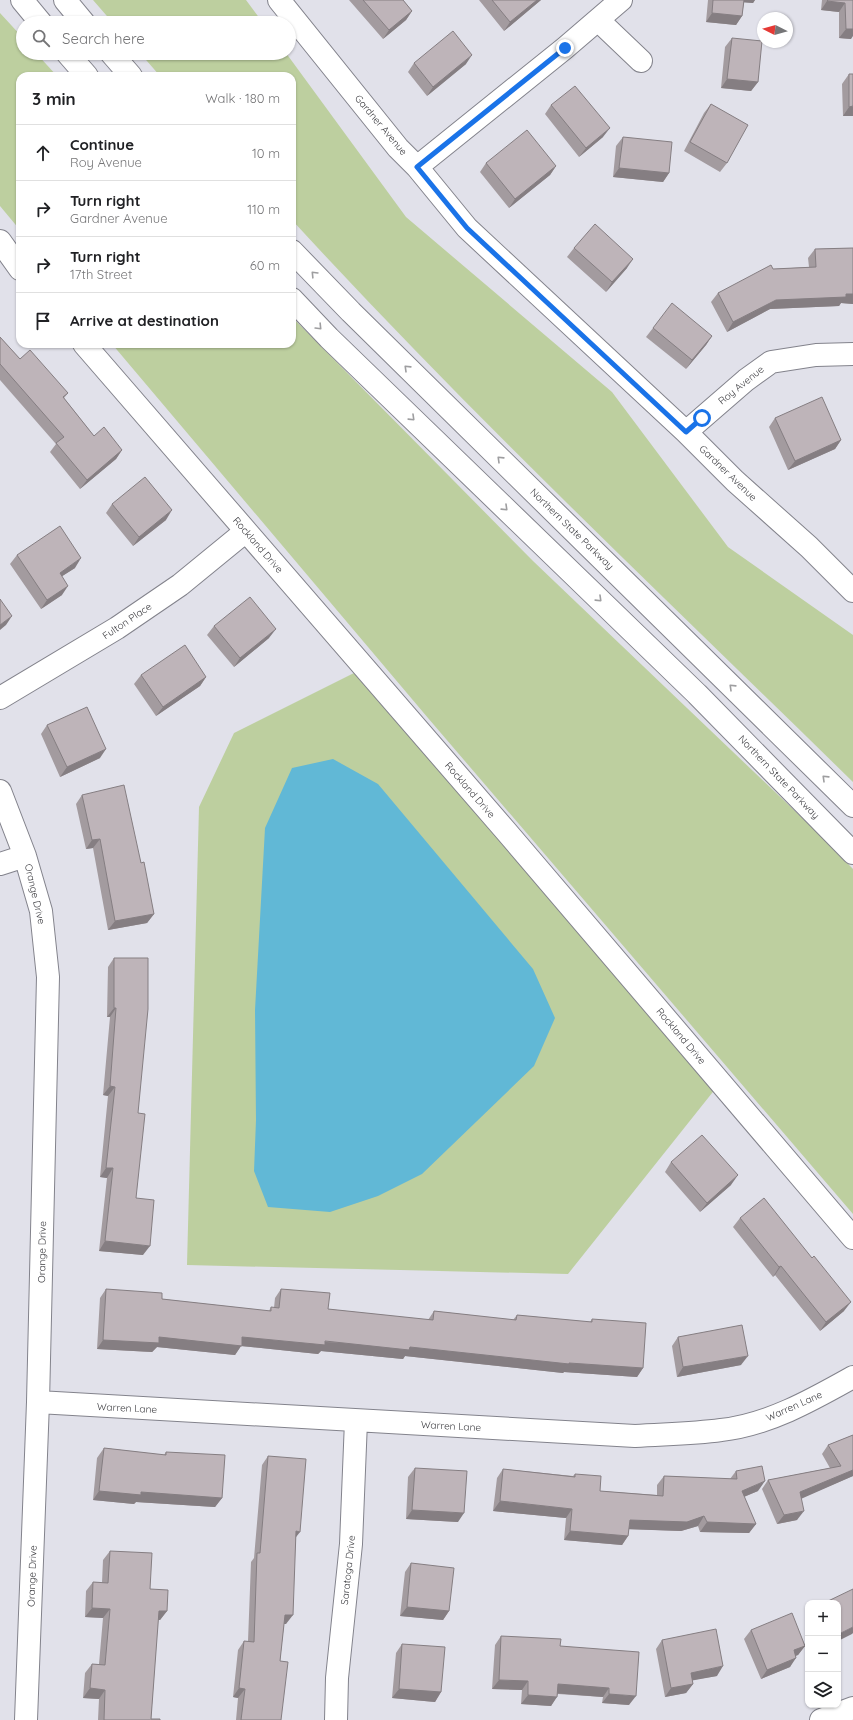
<!DOCTYPE html>
<meta charset="utf-8">
<style>
body{margin:0;font-family:Quicksand,sans-serif;background:#f6f6f6;color:#202124}
.controls{position:absolute;right:12px;bottom:12px;display:grid;overflow:hidden;border-radius:8px;box-shadow:0 1px 3px #0004}
.controls button{width:36px;height:36px;display:grid;place-items:center;padding:0;border:0;border-bottom:1px solid #e0e0e0;background:#fff;color:#202124;font:20px sans-serif}
.compass{position:absolute;left:757px;top:12px;width:36px;height:36px;border-radius:50%;background:#fff;box-shadow:0 1px 3px #0004;rotate:276deg}
.stop{position:absolute;width:12px;height:12px;margin:-9px;border:3px solid #1a73e8;border-radius:50%;background:#fff}
.stop.end{background:#1a73e8;border-color:#fff;box-shadow:0 1px 4px #0008}
.list{margin:0;padding:0;list-style:none}
h2{display:flex;justify-content:space-between;align-items:center;height:52px;margin:0;padding:0 16px;font-size:17px}
h2 small{font-size:13px;font-weight:400;color:#757577}
.list li{display:grid;grid-template-columns:26px 1fr auto;gap:12px;align-items:center;box-sizing:border-box;height:56px;padding:0 16px;border-top:1px solid #e0e0e0}
.list b{display:block;font-size:15px;white-space:nowrap}
.list p{margin:0;font-size:13px;white-space:nowrap;color:#757577}
.list em{font-size:13px;font-style:normal;color:#757577}
.icon{flex:none;width:22px;height:22px;fill:none;stroke:currentColor;stroke-width:2;stroke-linecap:round;stroke-linejoin:round}
.map{position:relative;flex:none;width:853px;height:1720px;overflow:hidden}
.search{position:absolute;background:#fff;box-shadow:0 1px 3px #0004;left:16px;top:16px;width:280px;height:44px;display:flex;align-items:center;gap:10px;box-sizing:border-box;padding:0 14px;border-radius:22px;color:#757577;font-size:15px}
.panel{position:absolute;background:#fff;box-shadow:0 1px 3px #0004;left:16px;top:72px;width:280px;height:276px;border-radius:12px}
.map>svg:first-child{display:block}
.green{fill:#bdcf9f}
.water{fill:#61b8d6}
.lines{fill:none;stroke-linecap:round;stroke-linejoin:round}
.minor-casing{stroke:#83838c;stroke-width:24}
.motorway-casing{stroke:#83838c;stroke-width:24}
.minor{stroke:#fff;stroke-width:22}
.motorway{stroke:#fff;stroke-width:22}
.wall{fill:#a39b9f}
.shaded-wall{fill:#857e82}
.building{fill:#beb4b9;stroke:#857e82}
.oneway{stroke:#9e9ea0}
.route{stroke:#1a73e8;stroke-width:5}
.labels{text-anchor:middle;dominant-baseline:central;stroke-width:3;stroke-linejoin:round;paint-order:stroke}
.street-label{font-size:10px;fill:#3c3c40;stroke:#fff}
</style>
<div class="map">
<svg width="853" height="1720" viewBox="0 0 853 1720">
<rect width="100%" height="100%" fill="#e1e1ea"/>
<path class="green" d="M93,0H246L263,23H113Z
M0,13L23,38V53H36L57,76H20V230L0,206Z
M140,53H286L406,217L612,392L728,547L853,635V782C664,597 471,415 292,220V76H160Z
M292,317L533,561L819,834L853,869V1214L428,718L112,344H292Z
M364,668L720,1083L568,1274L187,1265L199,807L234,733Z"/>
<path class="water" d="M333,759L378,784L533,969L555,1018L534,1066L422,1174L378,1196L330,1212L268,1207L254,1171L256,1120L255,1010L265,828L292,768Z"/>
<g class="lines">
<defs>
<path id="minor" d="M279,0L398,148L417,167L467,228L686,432L735,481L809,547L853,591
M598,20L641,61
M417,167L565,48L621,0
M0,241L20,269
M84,344L505,830L853,1238
M686,432L746,380L771,362L816,355L853,354
M0,698L117,628L180,585L246,531
M0,791L25,856L41,911L48,977L38,1402L26,1720
M0,864L25,856
M38,1402L635,1436C664,1434 692,1434 721,1430C768,1425 812,1400 853,1377
M336,1720L337,1678L351,1544L356,1421
M821,1720L853,1708"/>
<path id="motorway" d="M22,0L41,23
M65,0L84,23
M67,53L87,76
M111,53L131,76
M292,251L351,312L853,806
M292,299L329,338L697,694L853,853"/>
</defs>
<use href="#minor" class="minor-casing"/>
<use href="#motorway" class="motorway-casing"/>
<use href="#minor" class="minor"/>
<use href="#motorway" class="motorway"/>
</g>
<path class="wall" d="M349,0H403L412,11L406,20L383,39Z
M479,0H541L504,31Z
M708,0H755L753,3L744,2L742,16L736,25L706,22Z
M822,0H853L851,39L839,38V12L821,10Z
M732,38L758,82L751,91L721,88L725,47Z
M414,63L466,64L427,96L408,72Z
M849,74L853,116H843L842,84Z
M711,104L727,163L720,172L684,151L704,113Z
M551,105L603,137L579,157L545,114Z
M623,137L669,173L663,182L613,177L616,146Z
M486,163L556,166L550,175L509,208L480,172Z
M574,248L627,268L606,292L567,257Z
M853,248V304L841,303L839,306L770,309L727,332L711,302L718,293L773,269L809,267L808,258L815,249Z
M653,328L712,336L706,345L686,369L646,337Z
M0,337L20,359L68,393L64,398L94,436L122,450L116,459L80,489L50,452L56,444L0,380Z
M775,418L841,440L835,449L788,470L769,427Z
M112,504L166,520L133,546L106,513Z
M17,555L75,568L62,576V595L41,609L10,564Z
M214,626L269,638L234,667L207,635Z
M141,675L206,677L200,686L156,716L134,684Z
M47,725L100,758L60,777L41,734Z
M82,795L141,863L154,914L147,923L108,930L93,848L86,849L76,804Z
M114,958L138,1113L136,1198L143,1255L99,1251L107,1178L100,1177L108,1096L103,1095L110,1017H107L108,967Z
M671,1162L731,1185L700,1212L665,1172Z
M740,1218L812,1258L844,1311L820,1331L775,1275L773,1277L733,1227Z
M106,1289L162,1299L269,1311L271,1307L274,1308L275,1298L281,1289L328,1309L428,1320L434,1311L513,1320L517,1315L590,1322L592,1319L643,1368L637,1377L564,1372L563,1373L405,1356L403,1359L321,1351L318,1354L241,1346L235,1355L157,1347L152,1352L97,1349L100,1298Z
M678,1337L741,1365L677,1377L672,1346Z
M853,1435V1476L801,1498L797,1520L777,1524L762,1489L768,1480L830,1468L822,1454L828,1445Z
M104,1448L164,1455L166,1452L222,1498L215,1507L136,1502L134,1504L93,1500L97,1458Z
M268,1456L296,1537L286,1624H284L280,1661L281,1720H236L238,1698L233,1697L238,1650L244,1641H248L251,1562L254,1558L262,1465Z
M415,1468L458,1522L406,1519L408,1477Z
M503,1469L573,1476L575,1474L600,1491L657,1495V1485L664,1476L730,1479L736,1471L758,1491L744,1497L756,1524L749,1533L700,1532L698,1526L681,1531L629,1529L628,1536L622,1545L564,1540L566,1518L493,1511L497,1478Z
M110,1551L150,1589L167,1611L160,1620H158L151,1719L160,1720H98L99,1699L83,1698L85,1673L92,1664H99L103,1618L85,1617L86,1591L93,1582L102,1583L103,1560Z
M411,1563L449,1611L443,1620L400,1616L405,1572Z
M751,1630L805,1646L798,1655L795,1656L790,1667L761,1679L744,1639Z
M501,1636L560,1646L629,1705L602,1703L603,1697L558,1694L551,1706L521,1704L522,1690L492,1689L495,1645Z
M662,1640L717,1676L692,1680L693,1684L686,1693L665,1697L656,1649Z
M402,1644L441,1692L435,1702L392,1698L396,1653Z"/>
<path class="shaded-wall" d="M537,0H541L504,31L510,22Z
M739,0H755L753,3L738,2Z
M827,1L845,3L839,12L821,10Z
M412,11L406,20L383,39L389,30Z
M712,13L742,16L736,25L706,22Z
M846,29H853V36L851,39L839,38Z
M472,55L466,64L427,96L433,87Z
M727,79L758,82L751,91L721,88Z
M853,106V116H843L849,107Z
M610,128L603,137L579,157L586,148Z
M556,166L550,175L509,208L515,199Z
M619,168L669,173L663,182L613,177Z
M633,259L627,268L606,292L612,282Z
M846,294H853V304L841,303L839,306L770,309L727,332L733,322L776,300Z
M712,336L706,345L686,369L692,360Z
M841,440L835,449L788,470L795,461Z
M122,450L116,459L80,489L87,480Z
M172,510L166,520L133,546L139,537Z
M81,558L75,568L53,582L60,573Z
M68,586L62,595L41,609L47,600Z
M12,616L6,625L0,630V625Z
M276,629L269,638L234,667L240,658Z
M206,677L200,686L156,716L163,707Z
M106,749L100,758L60,777L67,767Z
M100,839L93,848L86,849L92,840Z
M154,914L147,923L108,930L115,921Z
M114,1008H116L110,1017H107Z
M110,1086L115,1087L108,1096L103,1095Z
M106,1168H113L107,1178L100,1177Z
M738,1175L731,1185L700,1212L707,1203Z
M105,1241L150,1246L143,1255L99,1251Z
M781,1266L775,1275L773,1277L779,1267Z
M851,1302L844,1311L820,1331L826,1322Z
M159,1337H242L410,1347L569,1363L643,1368L637,1377L564,1372L563,1373L405,1356L403,1359L321,1351L318,1354L241,1346L235,1355L157,1347L152,1352L97,1349L103,1340Z
M748,1356L741,1365L677,1377L683,1367Z
M853,1470V1476L794,1502L800,1492Z
M765,1481L758,1491L736,1500L742,1491Z
M99,1491L141,1492L222,1498L215,1507L136,1502L134,1504L93,1500Z
M500,1501L572,1509L566,1518L493,1511Z
M412,1510L464,1513L458,1522L406,1519Z
M804,1511L797,1520L777,1524L784,1515Z
M704,1516L698,1526L681,1531L623,1529L630,1520Z
M707,1522L756,1524L749,1533L700,1532Z
M296,1531L300,1532L293,1541Z
M570,1531L628,1536L622,1545L564,1540Z
M407,1607L449,1611L443,1620L400,1616Z
M92,1608L110,1609L103,1618L85,1617Z
M159,1611H167L160,1620H153Z
M285,1615H293L286,1624H279Z
M853,1627V1633L852,1634L838,1641V1635L839,1634Z
M805,1646L798,1655L787,1659L794,1650Z
M796,1658L790,1667L761,1679L767,1670Z
M723,1666L717,1676L684,1682L691,1673Z
M499,1680L528,1681L522,1690L492,1689Z
M558,1684L609,1688L603,1697L552,1693Z
M693,1684L686,1693L665,1697L671,1688Z
M90,1688L105,1690L99,1699L83,1698Z
M239,1688L245,1689L238,1698L233,1697Z
M399,1689L441,1692L435,1702L392,1698Z
M609,1694L636,1696L629,1705L602,1703Z
M528,1695L557,1697L551,1706L521,1704Z"/>
<path class="building" d="M363,0H403L412,11L389,30Z
M492,0H537L510,22Z
M713,0H744L742,16L712,13Z
M828,0H853V29H846L845,3L827,1Z
M453,31L472,55L433,87L414,63Z
M732,38L762,41L758,82L727,79Z
M849,74H853V106L849,107Z
M575,86L610,128L586,148L551,105Z
M711,104L748,125L727,163L690,142Z
M527,130L556,166L515,199L486,163Z
M623,137L672,142L669,173L619,168Z
M595,224L633,259L612,282L574,248Z
M853,248V294H846V297L776,300L733,322L718,293L771,265L773,269L816,267L815,249Z
M672,303L712,336L692,360L653,328Z
M0,337L20,359L30,350L68,393L63,397L94,436L104,427L122,450L87,480L56,443L64,437L0,364Z
M822,397L841,440L795,461L775,418Z
M145,477L172,510L139,537L112,504Z
M60,526L81,558L60,573L68,586L47,600L17,555Z
M250,597L276,629L240,658L214,626Z
M0,599L12,616L0,625Z
M185,645L206,677L163,707L141,675Z
M87,707L106,749L67,767L47,725Z
M124,785L141,863L144,862L154,914L115,921L100,839L92,840L82,795Z
M114,958H148V1009L138,1113L145,1114L136,1198L154,1200L150,1246L105,1241L113,1168H106L115,1087L110,1086L116,1008H114Z
M702,1135L738,1175L707,1203L671,1162Z
M764,1198L812,1258L814,1256L851,1302L826,1322L781,1266L779,1267L740,1218Z
M106,1289L162,1293V1299L271,1311V1307L279,1308L281,1289L330,1293L328,1309L433,1320L434,1311L516,1320L517,1315L592,1322V1319L646,1323L643,1368L569,1363V1364L410,1347L409,1350L325,1341V1345L242,1337V1346L159,1337V1343L103,1340Z
M742,1325L748,1356L683,1367L678,1337Z
M853,1435V1470L800,1492L804,1511L784,1515L768,1480L841,1466L828,1445Z
M104,1448L166,1455V1452L225,1455L222,1498L141,1492V1495L99,1491Z
M268,1456L306,1459L300,1532L296,1531L293,1615H285L280,1661L288,1662L281,1720H241L245,1689L239,1688L244,1641L254,1642L257,1553H260Z
M762,1466L765,1481L742,1491L756,1524L707,1522L704,1516L687,1522L630,1520L628,1536L570,1531L572,1509L500,1501L503,1469L575,1477V1474L601,1476L600,1491L663,1496L664,1476L737,1479L736,1471Z
M415,1468L467,1471L464,1513L412,1510Z
M110,1551L152,1553L150,1589L168,1590L167,1611H159L151,1719H160V1720H104L105,1690L90,1688L92,1664L105,1665L110,1609L92,1608L93,1582L108,1583Z
M411,1563L454,1568L449,1611L407,1607Z
M853,1589V1627L839,1634L838,1633V1603H824Z
M792,1613L805,1646L794,1650L796,1658L767,1670L751,1630Z
M716,1629L723,1666L691,1673L693,1684L671,1688L662,1640Z
M501,1636L561,1639L560,1646L639,1652L636,1696L609,1694V1688L558,1684L557,1697L528,1695V1681L499,1680Z
M402,1644L445,1647L441,1692L399,1689Z"/>
<defs><path id="oneway-chevron" d="M-2-3.5L2.5 0L-2 3.5" fill="none" stroke-width="1.6" stroke-linecap="round" stroke-linejoin="round"/></defs>
<g class="oneway">
<use href="#oneway-chevron" transform="translate(314 274) rotate(-134)"/>
<use href="#oneway-chevron" transform="translate(319 327) rotate(46)"/>
<use href="#oneway-chevron" transform="translate(407 368) rotate(-136)"/>
<use href="#oneway-chevron" transform="translate(412 418) rotate(44)"/>
<use href="#oneway-chevron" transform="translate(500 459) rotate(-136)"/>
<use href="#oneway-chevron" transform="translate(505 508) rotate(44)"/>
<use href="#oneway-chevron" transform="translate(599 599) rotate(44)"/>
<use href="#oneway-chevron" transform="translate(732 687) rotate(-136)"/>
<use href="#oneway-chevron" transform="translate(825 778) rotate(-136)"/>
</g>
<g class="lines">
<path class="route" d="M565,48L417,167L467,228L686,432L702,418"/>
</g>
<g class="labels">
<g class="street-label">
<text transform="translate(381 125) rotate(50)">Gardner Avenue</text>
<text transform="translate(741 385) rotate(-39)">Roy Avenue</text>
<text transform="translate(728 473) rotate(44)">Gardner Avenue</text>
<text transform="translate(572 529) rotate(44)">Northern State Parkway</text>
<text transform="translate(258 545) rotate(49)">Rockland Drive</text>
<text transform="translate(127 621) rotate(-34)">Fulton Place</text>
<text transform="translate(779 777) rotate(46)">Northern State Parkway</text>
<text transform="translate(470 790) rotate(49)">Rockland Drive</text>
<text transform="translate(35 894) rotate(77)">Orange Drive</text>
<text transform="translate(681 1036) rotate(50)">Rockland Drive</text>
<text transform="translate(42 1252) rotate(-89)">Orange Drive</text>
<text transform="translate(794 1406) rotate(-24)">Warren Lane</text>
<text transform="translate(127 1408) rotate(3)">Warren Lane</text>
<text transform="translate(451 1426) rotate(3)">Warren Lane</text>
<text transform="translate(348 1570) rotate(-84)">Saratoga Drive</text>
<text transform="translate(32 1576) rotate(-88)">Orange Drive</text>
</g>
</g>
</svg>
<div class="controls">
<button>+</button>
<button>−</button>
<button><svg class="icon" aria-label="layers" viewBox="0 0 24 24"><path d="M12 4l9 5-9 5-9-5zM3 14l9 5 9-5"/></svg></button>
</div>
<svg class="compass" viewBox="-18 -18 36 36"><path d="M0-13l5 13h-10z" fill="#e53935"/><path d="M0 13l5-13h-10z" fill="#757577"/></svg>
<div class="stop" style="left:702px;top:418px"></div>
<div class="stop end" style="left:565px;top:48px"></div>
<div class="search"><svg class="icon" aria-label="search" viewBox="0 0 24 24"><circle cx="10" cy="10" r="6"/><path d="M15 15l6 6"/></svg>Search here</div>
<section class="panel">
<h2>3 min<small>Walk · 180 m</small></h2>
<ul class="list">
<li><svg class="icon" aria-label="ahead" viewBox="0 0 24 24"><path d="M12 20V5M6 11l6-6 6 6"/></svg><div><b>Continue</b><p>Roy Avenue</p></div><em>10 m</em></li>
<li><svg class="icon" aria-label="right" viewBox="0 0 24 24"><path d="M7 20v-9h11M14 6l5 5-5 5"/></svg><div><b>Turn right</b><p>Gardner Avenue</p></div><em>110 m</em></li>
<li><svg class="icon" aria-label="right" viewBox="0 0 24 24"><path d="M7 20v-9h11M14 6l5 5-5 5"/></svg><div><b>Turn right</b><p>17th Street</p></div><em>60 m</em></li>
<li><svg class="icon" aria-label="arrive" viewBox="0 0 24 24"><path d="M6 21V4h12l-3 4 3 4H6"/></svg><div><b>Arrive at destination</b></div></li>
</ul>
</section>
</div>
